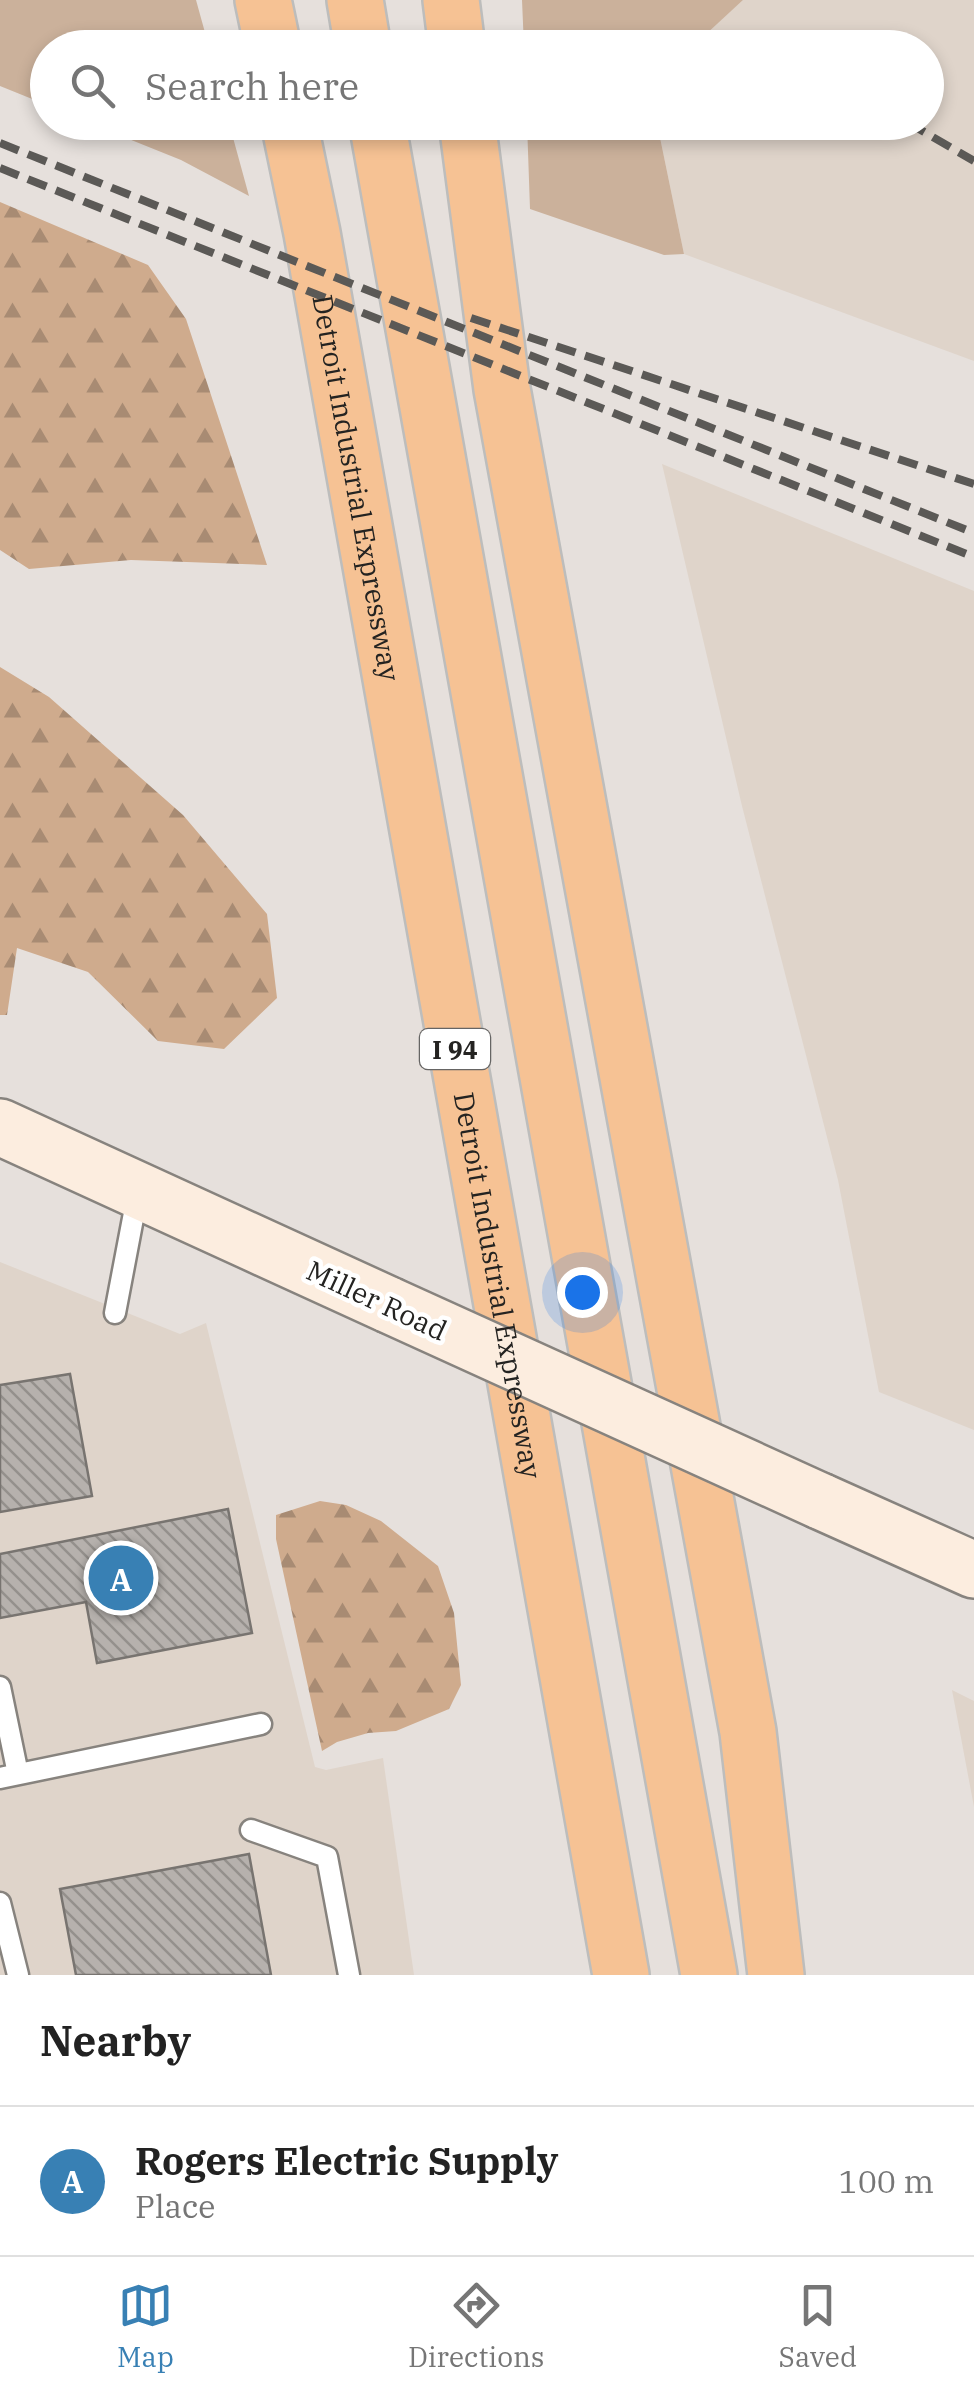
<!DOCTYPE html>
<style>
body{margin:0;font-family:"IBM Plex Serif",serif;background:#f2f2f2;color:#222}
.you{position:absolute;left:582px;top:1292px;width:35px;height:35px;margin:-25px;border:8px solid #fff;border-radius:50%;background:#1a73e8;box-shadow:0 0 0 15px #1a73e833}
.badge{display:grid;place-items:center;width:65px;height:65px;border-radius:50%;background:#3880b4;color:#fff;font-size:32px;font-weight:700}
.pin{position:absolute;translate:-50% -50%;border:5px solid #fff;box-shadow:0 2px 10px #0006}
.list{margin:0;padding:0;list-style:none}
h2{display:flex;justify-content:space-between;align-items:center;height:130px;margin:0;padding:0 40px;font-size:42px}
h2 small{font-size:32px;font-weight:400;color:#767676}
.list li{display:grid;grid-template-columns:65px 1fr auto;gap:30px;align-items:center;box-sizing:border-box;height:150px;padding:0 40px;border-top:2px solid #e0e0e0}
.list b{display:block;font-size:38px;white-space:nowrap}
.list p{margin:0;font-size:32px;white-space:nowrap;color:#767676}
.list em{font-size:32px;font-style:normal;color:#767676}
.icon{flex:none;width:55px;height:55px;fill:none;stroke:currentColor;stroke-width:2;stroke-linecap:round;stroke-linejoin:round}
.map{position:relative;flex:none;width:974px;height:1975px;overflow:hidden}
.search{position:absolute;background:#fff;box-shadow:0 5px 15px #0003;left:30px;right:30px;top:30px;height:110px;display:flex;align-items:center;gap:25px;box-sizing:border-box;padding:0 35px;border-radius:55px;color:#767676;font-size:38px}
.sheet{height:280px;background:#fff}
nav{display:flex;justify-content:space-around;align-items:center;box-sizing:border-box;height:140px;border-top:2px solid #e0e0e0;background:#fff;font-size:28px;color:#767676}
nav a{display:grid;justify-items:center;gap:5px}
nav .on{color:#3880b4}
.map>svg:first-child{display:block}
.built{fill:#dfd4ca}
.green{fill:#cbb19b}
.forest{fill:url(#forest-firs)}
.building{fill:url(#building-back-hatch);stroke:#787470;stroke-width:2.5}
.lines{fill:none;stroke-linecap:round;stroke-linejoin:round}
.lane-casing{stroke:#87837e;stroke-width:25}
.secondary-casing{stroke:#87837e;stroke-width:60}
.highway-casing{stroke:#bdbdbc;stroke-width:60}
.lane{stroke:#fff;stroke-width:20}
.secondary{stroke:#fceddf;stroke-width:55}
.highway{stroke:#f6c294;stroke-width:55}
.rail{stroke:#5b5956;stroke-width:8;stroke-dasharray:20 10;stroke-linecap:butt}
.secondary-bridge-casing{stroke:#87837e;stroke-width:60;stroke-linecap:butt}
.secondary-bridge{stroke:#fceddf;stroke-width:55}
.labels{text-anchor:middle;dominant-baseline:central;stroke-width:9;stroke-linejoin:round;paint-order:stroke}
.shield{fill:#fff;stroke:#666564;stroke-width:2.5}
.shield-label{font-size:25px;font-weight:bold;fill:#242321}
.street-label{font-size:28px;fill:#242321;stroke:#fff}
</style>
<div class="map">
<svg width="974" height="1975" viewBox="0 0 974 1975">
<defs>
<pattern id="forest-firs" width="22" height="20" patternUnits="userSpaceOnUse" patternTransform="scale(2.5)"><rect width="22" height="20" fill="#cfab8d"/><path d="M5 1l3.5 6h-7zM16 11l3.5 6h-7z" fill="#a88b73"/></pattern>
<pattern id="building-back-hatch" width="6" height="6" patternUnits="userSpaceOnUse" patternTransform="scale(2.5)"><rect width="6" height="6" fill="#b6b1ad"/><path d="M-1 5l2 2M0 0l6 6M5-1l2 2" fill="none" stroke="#94908c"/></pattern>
</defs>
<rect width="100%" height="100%" fill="#e6e0dc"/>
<path class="built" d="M743,0H974V361L684,254L657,123L926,122V48L691,47Z
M662,464L974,591V1430L879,1392L838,1180L742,806Z
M0,1262L180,1334L206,1323L315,1767L326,1770L383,1758L414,1975H0Z
M952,1690L974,1701V1807Z"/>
<path class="green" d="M0,0H196L209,47L48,48L47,105L0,86Z
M522,0H743L691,48L524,47Z
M89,123H229L249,196L181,160Z
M527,123H657L684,254L664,255L530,209Z"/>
<path class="forest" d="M0,202L148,265L186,319L267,565L131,560L29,569L0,550Z
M0,667L49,697L183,815L267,914L277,998L224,1049L158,1041L88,972L17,948L7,1015H0Z
M320,1501L346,1505L381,1521L438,1566L454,1613L461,1685L449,1709L396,1731L368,1733L337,1742L322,1751L276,1539V1515Z"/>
<path class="building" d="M70,1374L92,1496L0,1512V1385Z
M228,1509L252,1633L97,1663L86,1602L0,1618V1554Z
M249,1854L271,1975H76L60,1889Z"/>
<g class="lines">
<defs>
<path id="lane" d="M115,1313L138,1192
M0,1687L18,1774
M0,1778L261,1724
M251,1830L327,1857L349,1975
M0,1903L18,1975"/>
<path id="secondary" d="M0,1127L389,1305
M820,1501L974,1570"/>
<g id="highway">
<path d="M263,0L273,48"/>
<path d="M355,0L363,48"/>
<path d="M451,0L457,48"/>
<path id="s1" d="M289,122L312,233L621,1975"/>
<path d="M377,122L709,1975"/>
<path d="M467,122L502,389L748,1732L776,1975"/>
</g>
</defs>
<use href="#lane" class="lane-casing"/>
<use href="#secondary" class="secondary-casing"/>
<use href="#highway" class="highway-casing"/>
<use href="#lane" class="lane"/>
<use href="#secondary" class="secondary"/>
<use href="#highway" class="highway"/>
<path class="rail" d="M907,122L974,161
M0,143L974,533
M0,168L974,557
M471,318L974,484"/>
<defs>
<path id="secondary-bridge" d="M389,1305L820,1501"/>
</defs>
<use href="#secondary-bridge" class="secondary-bridge-casing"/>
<use href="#secondary-bridge" class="secondary-bridge"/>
</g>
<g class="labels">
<rect class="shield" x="420" y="1029" width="70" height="40" rx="8"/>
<g class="shield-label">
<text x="455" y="1049">I 94</text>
</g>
<g class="street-label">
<text stroke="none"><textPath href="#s1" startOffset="372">Detroit Industrial Expressway</textPath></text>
<text stroke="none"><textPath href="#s1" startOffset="1182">Detroit Industrial Expressway</textPath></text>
<text transform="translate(377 1300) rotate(25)">Miller Road</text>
</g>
</g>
</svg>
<div class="you"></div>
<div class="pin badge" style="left:121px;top:1578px">A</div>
<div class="search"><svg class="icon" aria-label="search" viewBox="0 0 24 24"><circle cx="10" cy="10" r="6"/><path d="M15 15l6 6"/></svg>Search here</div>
</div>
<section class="sheet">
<h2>Nearby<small></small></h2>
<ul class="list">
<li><span class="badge">A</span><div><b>Rogers Electric Supply</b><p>Place</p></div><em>100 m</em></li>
</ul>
</section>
<nav>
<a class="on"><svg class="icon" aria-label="map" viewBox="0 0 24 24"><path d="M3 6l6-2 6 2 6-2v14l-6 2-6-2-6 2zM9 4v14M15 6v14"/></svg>Map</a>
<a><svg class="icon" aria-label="directions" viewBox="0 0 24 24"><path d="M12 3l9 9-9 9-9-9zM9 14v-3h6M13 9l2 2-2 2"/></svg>Directions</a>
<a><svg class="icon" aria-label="saved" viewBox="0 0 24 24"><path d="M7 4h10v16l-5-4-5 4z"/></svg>Saved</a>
</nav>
